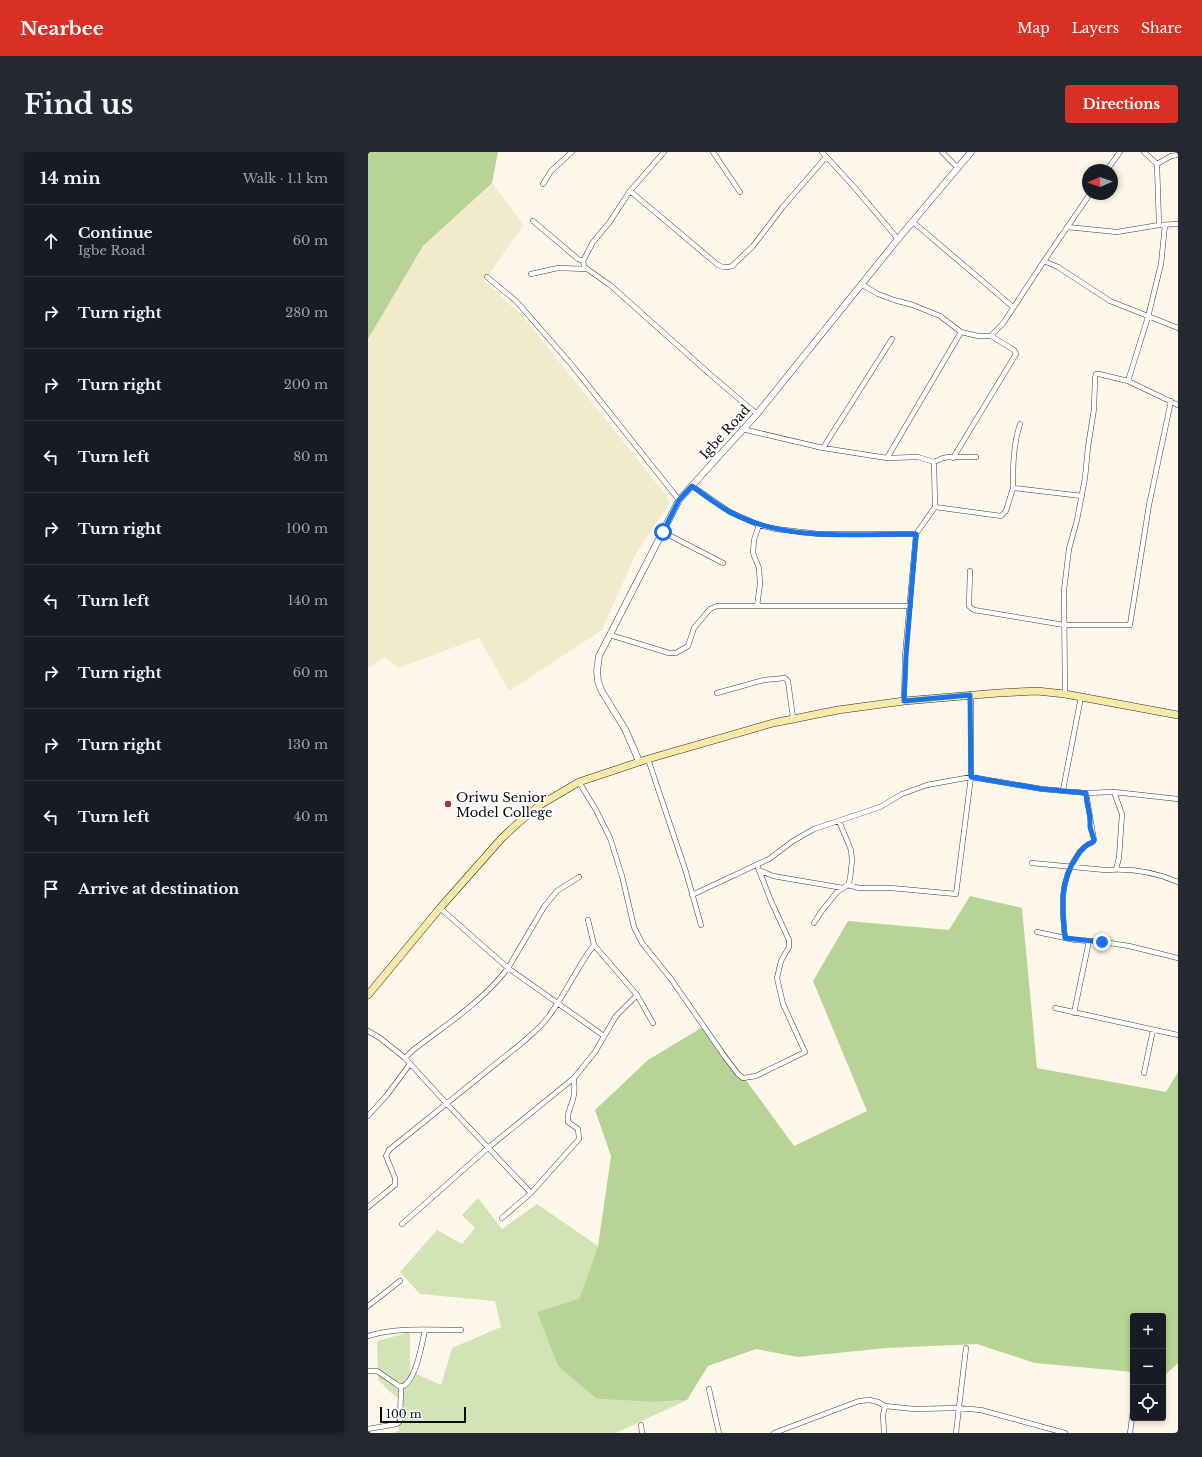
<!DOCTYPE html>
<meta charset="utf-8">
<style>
body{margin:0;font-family:"Libre Baskerville",serif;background:#242831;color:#f1f3f6}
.controls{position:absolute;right:12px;bottom:12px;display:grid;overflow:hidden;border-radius:4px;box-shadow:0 2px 6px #0003}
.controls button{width:36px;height:36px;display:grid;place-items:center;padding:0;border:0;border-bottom:1px solid #363941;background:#171b24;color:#f1f3f6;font:20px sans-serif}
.compass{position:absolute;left:714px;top:12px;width:36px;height:36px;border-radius:50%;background:#171b24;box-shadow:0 2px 6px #0003;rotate:268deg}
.scale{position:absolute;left:12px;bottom:10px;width:86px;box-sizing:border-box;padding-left:4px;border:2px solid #0a0a0a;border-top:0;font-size:11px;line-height:14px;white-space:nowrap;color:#0a0a0a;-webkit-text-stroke:3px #fff;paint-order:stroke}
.stop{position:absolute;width:12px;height:12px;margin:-9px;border:3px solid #1a73e8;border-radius:50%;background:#fff}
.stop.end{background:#1a73e8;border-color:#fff;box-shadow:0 1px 4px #0008}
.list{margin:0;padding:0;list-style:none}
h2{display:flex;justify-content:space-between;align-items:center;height:52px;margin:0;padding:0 16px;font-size:17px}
h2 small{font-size:13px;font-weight:400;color:#9ea1a6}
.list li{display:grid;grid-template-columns:26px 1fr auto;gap:12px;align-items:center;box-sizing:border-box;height:72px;padding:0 16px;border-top:1px solid #363941}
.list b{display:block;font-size:15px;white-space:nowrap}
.list p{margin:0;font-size:13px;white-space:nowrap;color:#9ea1a6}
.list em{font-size:13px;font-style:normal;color:#9ea1a6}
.icon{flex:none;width:22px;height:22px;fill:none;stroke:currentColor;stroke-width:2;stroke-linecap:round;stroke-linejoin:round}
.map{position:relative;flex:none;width:810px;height:1281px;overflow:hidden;border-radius:4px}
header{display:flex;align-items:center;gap:24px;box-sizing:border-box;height:56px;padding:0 20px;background:#d93025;color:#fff}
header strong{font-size:19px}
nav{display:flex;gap:22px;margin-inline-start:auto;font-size:14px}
.intro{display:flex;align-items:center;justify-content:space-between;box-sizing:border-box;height:96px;padding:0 24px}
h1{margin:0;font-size:28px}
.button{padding:10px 18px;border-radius:4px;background:#d93025;color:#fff;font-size:14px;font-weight:700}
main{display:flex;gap:24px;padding:0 24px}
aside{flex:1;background:#171b24;border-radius:4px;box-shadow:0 2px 6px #0003}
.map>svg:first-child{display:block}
.farmland{fill:#f1eacb}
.green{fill:#d2e4b6}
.forest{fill:#b7d496}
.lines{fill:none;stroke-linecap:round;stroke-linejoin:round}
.minor-casing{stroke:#3d3d3d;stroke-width:5.5}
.tertiary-casing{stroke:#3d3d3d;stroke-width:7}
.secondary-casing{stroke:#2c2c2c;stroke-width:8}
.minor{stroke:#fff;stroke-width:4.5}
.tertiary{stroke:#fff;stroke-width:6}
.secondary{stroke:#f9e9a8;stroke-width:7}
.route{stroke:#1a73e8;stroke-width:5}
.poi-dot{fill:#ae2e3f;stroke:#fff;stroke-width:1.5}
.labels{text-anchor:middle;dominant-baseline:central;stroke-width:4;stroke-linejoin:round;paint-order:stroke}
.street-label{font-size:13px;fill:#0a0a0a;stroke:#fff}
.poi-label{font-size:13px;fill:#0a0a0a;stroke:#fff;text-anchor:start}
</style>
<header>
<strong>Nearbee</strong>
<nav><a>Map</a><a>Layers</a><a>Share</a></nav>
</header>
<div class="intro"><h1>Find us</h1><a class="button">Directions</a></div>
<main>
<aside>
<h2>14 min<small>Walk · 1.1 km</small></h2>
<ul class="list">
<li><svg class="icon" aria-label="ahead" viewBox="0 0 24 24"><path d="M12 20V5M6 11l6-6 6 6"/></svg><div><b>Continue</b><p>Igbe Road</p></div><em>60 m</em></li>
<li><svg class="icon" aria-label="right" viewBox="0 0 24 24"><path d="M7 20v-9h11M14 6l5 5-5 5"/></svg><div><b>Turn right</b></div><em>280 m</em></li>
<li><svg class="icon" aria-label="right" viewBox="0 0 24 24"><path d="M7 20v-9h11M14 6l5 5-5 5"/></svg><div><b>Turn right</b></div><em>200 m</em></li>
<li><svg class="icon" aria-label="left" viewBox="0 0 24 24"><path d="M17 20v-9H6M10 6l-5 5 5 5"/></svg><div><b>Turn left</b></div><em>80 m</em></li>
<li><svg class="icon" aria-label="right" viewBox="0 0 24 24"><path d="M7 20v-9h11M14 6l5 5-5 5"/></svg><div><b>Turn right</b></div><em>100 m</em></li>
<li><svg class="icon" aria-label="left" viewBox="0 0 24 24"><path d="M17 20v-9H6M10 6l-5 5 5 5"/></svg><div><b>Turn left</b></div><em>140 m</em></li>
<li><svg class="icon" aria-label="right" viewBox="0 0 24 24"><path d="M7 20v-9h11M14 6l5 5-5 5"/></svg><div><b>Turn right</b></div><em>60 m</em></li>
<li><svg class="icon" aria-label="right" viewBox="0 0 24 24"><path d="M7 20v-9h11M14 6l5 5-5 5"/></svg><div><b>Turn right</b></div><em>130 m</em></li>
<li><svg class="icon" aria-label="left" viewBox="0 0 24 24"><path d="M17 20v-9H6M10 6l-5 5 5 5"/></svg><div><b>Turn left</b></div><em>40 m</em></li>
<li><svg class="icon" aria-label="arrive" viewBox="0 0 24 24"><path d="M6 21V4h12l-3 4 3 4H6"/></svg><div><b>Arrive at destination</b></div></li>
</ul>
</aside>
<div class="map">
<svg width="810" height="1281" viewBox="0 0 810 1281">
<rect width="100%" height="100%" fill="#fdf7e9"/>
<path class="farmland" d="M124,31L156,73L116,129L153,162L298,343L301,352L268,401L234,478L141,539L111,486L30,516L17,505L0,516V187L55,94Z"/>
<path class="green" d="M110,1046L134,1077L169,1052L230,1094L211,1147L229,1247L287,1250L319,1248L248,1281H26L31,1278L30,1246L21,1239L10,1227L9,1189L42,1180V1219L73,1233L84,1196L133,1175L127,1149L52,1142L32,1120L69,1078L94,1092L107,1076L94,1063Z"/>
<path class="forest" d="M0,0H130L124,31L55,94L0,187Z
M602,744L654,756L669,916L798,940L810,920V1211L797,1223H795V1164H765V1220L667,1211L609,1192L518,1196L430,1205L388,1197L340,1214L319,1248L287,1250L229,1247L190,1214L169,1160L211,1147L230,1094L243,1004L227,958L280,908L338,873L426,994L499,959L445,829L480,769L581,778Z"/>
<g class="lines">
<defs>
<path id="minor" d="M345,0L372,40
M454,0L487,36L530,87
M574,0L590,16
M776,0L789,12L791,73
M789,12L803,4L810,3
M739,18L752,0
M175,32L183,19L204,0
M262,39L350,113C355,116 359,116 364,114L385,94L414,56L458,5
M165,69L210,107L215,109L216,114L219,117L242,133L344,224L389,262
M545,70L645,155
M699,75L749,80L791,73L810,72
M215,109L225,90L241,71L262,39L296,0
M676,109L690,115L742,149L810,176
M163,122L190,116L219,117
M119,125L148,149L203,212L311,348
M493,132L510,142L526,148L545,153L572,164L593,180L610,184H623L636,170L674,112L722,42
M760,229L780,165L793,112L797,73
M374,277L455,296L519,306L550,305L566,310L575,306L581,305H608
M455,296L524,187
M519,306L593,180
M585,306L648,202L646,198L623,184
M324,334L362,360L391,373L408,377L451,382H548
M645,336C645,314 645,294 652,272
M567,355L633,364L638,359L645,336L714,344
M295,380L355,411
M602,419L601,454L603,456L606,458L696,473H762L781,353L803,249
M389,454L392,432L391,416L385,401L386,388L391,373
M242,483L301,501H308L320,494L326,476L342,457L349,454H542
M349,541L396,528L417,526L420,529L425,566
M697,542L696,438L701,397L709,368L717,326L720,295L726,257L727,226L728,222H731L760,229L810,253
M536,549L537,504L548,382L567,355L566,310
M280,607L318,720L333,773
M211,630L228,658L242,686L254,724L266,775L274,791L303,827L357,905L370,922L375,926L388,924L437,900L415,852L409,826L413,809L421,795V788L403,749L389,713
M695,638L713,545
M746,640L754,662L751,706L748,717
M664,711L737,718C762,716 787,720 810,730
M391,718L405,724L475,736
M480,733L491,736H523L588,742L603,625V543
M324,743L401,707L425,689L446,677L512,655L534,642L559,633L603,625L674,637L718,641L746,640L810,647
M72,756L140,816L236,884
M446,771L453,760L469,740L480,733L482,727L484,709L483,698L471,669
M669,780L707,788L735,790L761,794L810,806
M697,786C694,756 691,730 709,704C713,697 717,693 725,690L726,688L718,641
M269,843L285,871
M687,856L810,883
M706,861L721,789
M0,879L12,886L37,906L78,951L163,1041
M37,906L45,898C78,873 115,849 140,816L176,755L189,739L211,725
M776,921L785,878
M0,964L19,943L42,912
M0,1055L27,1033V1026L18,1004L21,998L155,890C164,882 174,874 181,864C198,841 209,815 226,793
M134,1066L163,1041L211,987L210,977L200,970C198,958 205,954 206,942C207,937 206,931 206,926
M34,1072L121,995L206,926L227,900L248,864L269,843L226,793L220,768
M0,1154L32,1129
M0,1184C29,1175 63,1178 93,1178
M0,1219H9L28,1232L33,1235C48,1231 54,1191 57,1178
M341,1237L351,1281
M273,1273L274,1281
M0,1277L29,1272L32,1269L33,1235
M406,1281L491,1249L502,1248L510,1250L517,1254L546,1257L590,1256L613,1258L697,1281
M516,1281L515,1263L517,1254
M588,1281L598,1196
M762,1281L765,1259"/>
<path id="tertiary" d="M271,609L257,577L233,538L230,529L229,519L231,504L311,348L389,262L530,87L603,0"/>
<path id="secondary" d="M0,843L72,756L134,686L150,671L172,653L211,630L280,607L405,571L470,558L536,549L630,541L669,539L697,542L810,563"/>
</defs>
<use href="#minor" class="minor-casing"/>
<use href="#tertiary" class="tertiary-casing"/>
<use href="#secondary" class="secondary-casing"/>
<use href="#minor" class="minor"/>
<use href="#tertiary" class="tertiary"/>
<use href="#secondary" class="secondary"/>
</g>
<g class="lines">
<path class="route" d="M295,380L311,348L324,334C336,343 349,353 362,360C417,390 487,382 548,382L538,504L536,549L602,543L603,625L674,637L718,641L719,650L722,665V675L726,688L725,690C717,693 713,697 709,704C691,730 694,756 697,786L734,790"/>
</g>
<circle class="poi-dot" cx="80" cy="652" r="4"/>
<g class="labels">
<g class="street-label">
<text transform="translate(357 280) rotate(-48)">Igbe Road</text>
</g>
<g class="poi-label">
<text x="88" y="645">Oriwu Senior<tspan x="88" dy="15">Model College</tspan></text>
</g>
</g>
</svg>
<div class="controls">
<button>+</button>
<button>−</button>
<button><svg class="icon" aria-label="locate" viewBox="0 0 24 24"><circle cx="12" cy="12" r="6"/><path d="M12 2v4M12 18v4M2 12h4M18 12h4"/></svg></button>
</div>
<svg class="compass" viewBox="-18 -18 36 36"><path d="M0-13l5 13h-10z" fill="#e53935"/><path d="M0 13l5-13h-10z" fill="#9ea1a6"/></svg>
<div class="scale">100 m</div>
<div class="stop" style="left:295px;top:380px"></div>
<div class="stop end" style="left:734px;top:790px"></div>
</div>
</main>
